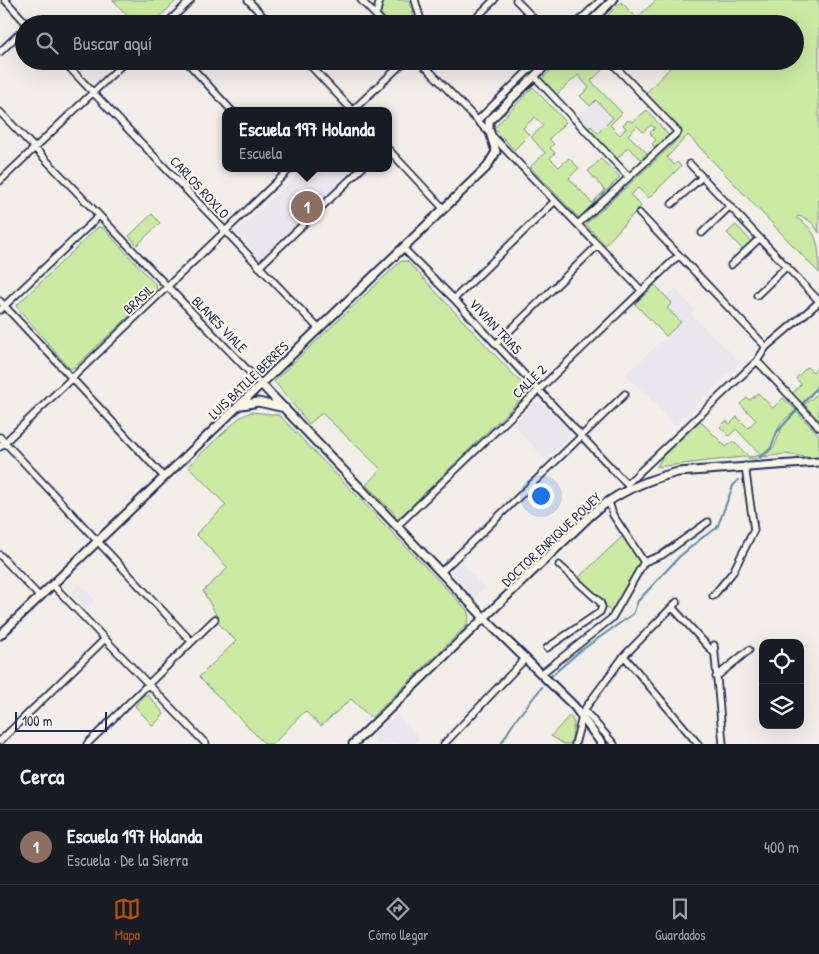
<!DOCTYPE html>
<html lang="es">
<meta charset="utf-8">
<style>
body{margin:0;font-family:"Patrick Hand",sans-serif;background:#242831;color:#f1f3f6}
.controls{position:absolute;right:15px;bottom:15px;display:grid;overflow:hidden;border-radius:10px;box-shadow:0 5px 20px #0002}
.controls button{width:45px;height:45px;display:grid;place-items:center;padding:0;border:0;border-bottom:1px solid #363941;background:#171b24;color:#f1f3f6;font:25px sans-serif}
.scale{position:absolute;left:15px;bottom:12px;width:92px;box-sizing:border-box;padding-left:5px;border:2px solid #1b2f5e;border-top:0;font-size:14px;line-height:18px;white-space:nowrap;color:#1b2f5e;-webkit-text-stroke:4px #fcf5e5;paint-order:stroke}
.you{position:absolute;left:540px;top:495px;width:18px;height:18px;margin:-12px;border:4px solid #fff;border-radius:50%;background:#1a73e8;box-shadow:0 0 0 8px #1a73e833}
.badge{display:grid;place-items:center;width:32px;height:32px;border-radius:50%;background:#b45309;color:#fff;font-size:16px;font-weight:700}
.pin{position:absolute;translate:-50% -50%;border:2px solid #fff;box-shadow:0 1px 5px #0006}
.popup{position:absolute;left:222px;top:107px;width:170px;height:65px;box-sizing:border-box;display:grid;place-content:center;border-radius:10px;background:#171b24;filter:drop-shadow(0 1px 4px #0005);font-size:16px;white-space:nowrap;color:#9ea1a6}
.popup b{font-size:19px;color:#f1f3f6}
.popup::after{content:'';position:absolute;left:50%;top:100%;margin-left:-10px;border:10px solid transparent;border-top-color:#171b24}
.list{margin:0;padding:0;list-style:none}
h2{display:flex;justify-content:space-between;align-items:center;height:65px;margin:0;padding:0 20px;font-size:21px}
h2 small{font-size:16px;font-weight:400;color:#9ea1a6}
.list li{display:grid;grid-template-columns:32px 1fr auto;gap:15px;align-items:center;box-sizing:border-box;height:75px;padding:0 20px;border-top:1px solid #363941}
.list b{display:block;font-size:19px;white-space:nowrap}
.list p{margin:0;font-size:16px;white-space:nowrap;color:#9ea1a6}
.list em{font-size:16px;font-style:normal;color:#9ea1a6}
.icon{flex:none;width:28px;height:28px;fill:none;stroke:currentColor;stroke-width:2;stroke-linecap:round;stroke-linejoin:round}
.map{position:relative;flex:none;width:819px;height:744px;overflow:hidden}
.search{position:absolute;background:#171b24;box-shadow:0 5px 20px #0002;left:15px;right:15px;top:15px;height:55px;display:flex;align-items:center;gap:12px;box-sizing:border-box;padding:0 18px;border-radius:28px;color:#9ea1a6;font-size:19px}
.sheet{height:140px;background:#171b24}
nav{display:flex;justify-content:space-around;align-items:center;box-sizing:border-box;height:70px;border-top:1px solid #363941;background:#171b24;font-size:14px;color:#9ea1a6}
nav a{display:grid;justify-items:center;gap:2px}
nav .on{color:#b45309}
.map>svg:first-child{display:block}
.built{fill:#eae6ee}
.green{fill:#cbeba2;stroke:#738d80}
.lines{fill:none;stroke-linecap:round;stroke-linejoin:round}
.stream{stroke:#548ba6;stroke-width:2}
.minor-casing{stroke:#1b2f5e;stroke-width:9}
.tertiary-casing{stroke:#1b2f5e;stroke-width:11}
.minor{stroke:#fcf5e5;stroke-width:5.5}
.tertiary{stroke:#fcf5e5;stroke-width:7}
.labels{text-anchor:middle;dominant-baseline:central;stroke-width:4;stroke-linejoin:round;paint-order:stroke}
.street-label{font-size:14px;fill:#1b2f5e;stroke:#fcf5e5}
</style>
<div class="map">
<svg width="819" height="744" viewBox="0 0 819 744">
<rect width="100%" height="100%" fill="#f4eee9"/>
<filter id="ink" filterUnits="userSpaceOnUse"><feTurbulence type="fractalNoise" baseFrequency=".02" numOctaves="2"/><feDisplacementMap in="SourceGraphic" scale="10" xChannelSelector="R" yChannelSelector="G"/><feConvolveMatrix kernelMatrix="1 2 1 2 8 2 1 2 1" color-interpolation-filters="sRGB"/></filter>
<g filter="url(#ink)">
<path class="built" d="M596,100L613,118L598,133L588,129L577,118Z
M305,168H357L263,257H260L236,232Z
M675,288L695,310L691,314L740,362L675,426L626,374L681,323L667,308L672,303L666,297Z
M536,401L541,402L569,432L568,438L546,460L513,425Z
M461,562L485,588L474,598L451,572Z
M79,583L95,600L86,609L70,592Z
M396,714L420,738L413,744H376L371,737Z"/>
<path class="green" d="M113,0H177L152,24H135Z
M384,0H409L416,24H391L380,13Z
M656,0H819V233C814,224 809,218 798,216L796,218C819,230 819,246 819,273L688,135L667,157L674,165L677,162L681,166L649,198L638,188L631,195L641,206L605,245L586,224L672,145L680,135V131L637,86L647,92L670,68L664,61H795V24H599L621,2L637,18Z
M560,61H602L606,66L591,81L622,113L610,125L620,135L626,128L623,125L628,120L632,122L647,110L669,136L656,148L652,144L656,140L650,133L655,128L651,125L643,132L637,126L628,135L647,153L641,159L628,147L617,159L588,129L591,126L598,133L613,118L596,100L590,106L580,96L589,88L578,75L556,95L541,80Z
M533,87L566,122L549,139L554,144L550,148L555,153L550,158L559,167L569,158L579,168L569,178L592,203L605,190L588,171L601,159L620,177L579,218L530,167L545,153L531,137L543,126L535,117L523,128L529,135L514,150L494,128Z
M152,214L160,223L137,245L129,236Z
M736,225L753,243L745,252L727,233Z
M98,227L103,228L156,285L157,290L75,367L70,369L16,306Z
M401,261H407L527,389L526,394L402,515L398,517L366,485L381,469L322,413L309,424L274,381Z
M655,285L672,303L667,308L681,322L666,336L635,304Z
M819,366C819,392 813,388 800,406L790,396L801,384L796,378L807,367L813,372Z
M819,389V428L801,407L814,397Z
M758,393L773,408L783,398L796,410L780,424L770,449L756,459L742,457L657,467L662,457L700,421L726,447L733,441L749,457L761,455L736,429L729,436L720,427L726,421L730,424L737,417L748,428L756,420L740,404L747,398L750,400Z
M251,412L279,415L467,610L469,618L466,626L371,718L351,699L321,726L305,711L273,744H265L199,677L236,641L216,621L218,618L203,591L228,568L196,534L226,505L188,466L239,418Z
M797,412L819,435V459L785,454L764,457L774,447L783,425Z
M624,535L641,562L613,614L578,578Z
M144,695H148L164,714L153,726L135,706Z
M570,715L574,723L571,744H564L551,736Z"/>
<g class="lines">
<path class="stream" d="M802,405L819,385
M760,458L771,448L777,432L798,409
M550,677L580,651L633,614L638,601L679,557L703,537L717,528L733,486L738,480
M501,744L514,722L542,687"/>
<defs>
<path id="minor" d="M5,0L27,24
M248,0L270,24
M361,0L384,24
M415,0L422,24
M516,0L539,24
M376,15L380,0
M166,24L191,0
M470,24L494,0
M576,24L601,0
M0,52L24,29
M63,61L319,329
M186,61L232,111
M306,61L353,111
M420,61L641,290
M425,67L431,61
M535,77L628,176
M352,111L405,61
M0,112L262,385
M478,120L538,61
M388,149L444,209
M690,164L819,301
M0,181L126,61
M672,204L702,177
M639,213L766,347
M578,224L678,132L610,61
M702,233L730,206
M403,248L454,299L631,489
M731,265L760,238
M259,267L362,168
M757,295L787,266
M454,299L555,201
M0,301L164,477
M0,310L99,216
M496,344L598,245
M757,361L819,427
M0,437L191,641
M0,447L291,168
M627,484L757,361L766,347L819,302
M609,502L613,515L644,562
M397,526L679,255
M0,555L40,597
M441,572L625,394
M53,585L206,744
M713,596L733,572L754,530L745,466
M672,607L714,653
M714,645L723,744
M547,648L600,612L602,607L600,602L559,565
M624,656L698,744
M541,674L612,618L644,562L662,555L708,522
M716,677L749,650
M584,710L624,656L677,602
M0,741L105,639
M87,744L215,619
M444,744L526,658
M575,744L584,710L614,744"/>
<path id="tertiary" d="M588,24L613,0
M262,385L493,627L574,706L602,744
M242,405L258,402L285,408
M0,635L486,168L496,152L489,129V121L550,61
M353,744L590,516C615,493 645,480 678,472L819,462"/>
</defs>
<use href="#minor" class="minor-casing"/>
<use href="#tertiary" class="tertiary-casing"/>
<use href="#minor" class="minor"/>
<use href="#tertiary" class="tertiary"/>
</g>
</g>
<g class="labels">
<g class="street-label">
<text transform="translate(200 187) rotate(47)">CARLOS ROXLO</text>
<text transform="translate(138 299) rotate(-43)">BRASIL</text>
<text transform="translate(220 324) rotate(46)">BLANES VIALE</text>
<text transform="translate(496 326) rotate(47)">VIVIAN TRIAS</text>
<text transform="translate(248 380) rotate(-44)">LUIS BATLLE BERRES</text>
<text transform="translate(529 381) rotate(-44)">CALLE 2</text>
<text transform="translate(551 539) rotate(-43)">DOCTOR ENRIQUE POUEY</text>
</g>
</g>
</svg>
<div class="controls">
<button><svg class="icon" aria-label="locate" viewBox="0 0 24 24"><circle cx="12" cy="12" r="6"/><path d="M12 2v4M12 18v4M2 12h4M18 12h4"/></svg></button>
<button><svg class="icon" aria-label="layers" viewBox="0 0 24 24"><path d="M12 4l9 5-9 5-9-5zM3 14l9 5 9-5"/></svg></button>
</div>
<div class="scale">100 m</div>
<div class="you"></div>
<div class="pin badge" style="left:307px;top:207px;background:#8d6e63">1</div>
<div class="popup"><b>Escuela 197 Holanda</b>Escuela</div>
<div class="search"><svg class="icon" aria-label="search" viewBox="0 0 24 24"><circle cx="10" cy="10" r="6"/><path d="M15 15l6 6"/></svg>Buscar aquí</div>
</div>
<section class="sheet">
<h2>Cerca<small></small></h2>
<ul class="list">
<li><span class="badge" style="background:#8d6e63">1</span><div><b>Escuela 197 Holanda</b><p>Escuela · De la Sierra</p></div><em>400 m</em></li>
</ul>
</section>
<nav>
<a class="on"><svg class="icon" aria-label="map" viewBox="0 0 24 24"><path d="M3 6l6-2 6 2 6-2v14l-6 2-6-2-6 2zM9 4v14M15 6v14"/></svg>Mapa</a>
<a><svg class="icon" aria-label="directions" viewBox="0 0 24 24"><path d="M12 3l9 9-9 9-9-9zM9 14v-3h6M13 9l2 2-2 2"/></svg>Cómo llegar</a>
<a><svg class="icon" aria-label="saved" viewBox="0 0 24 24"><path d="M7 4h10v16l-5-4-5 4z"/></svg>Guardados</a>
</nav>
